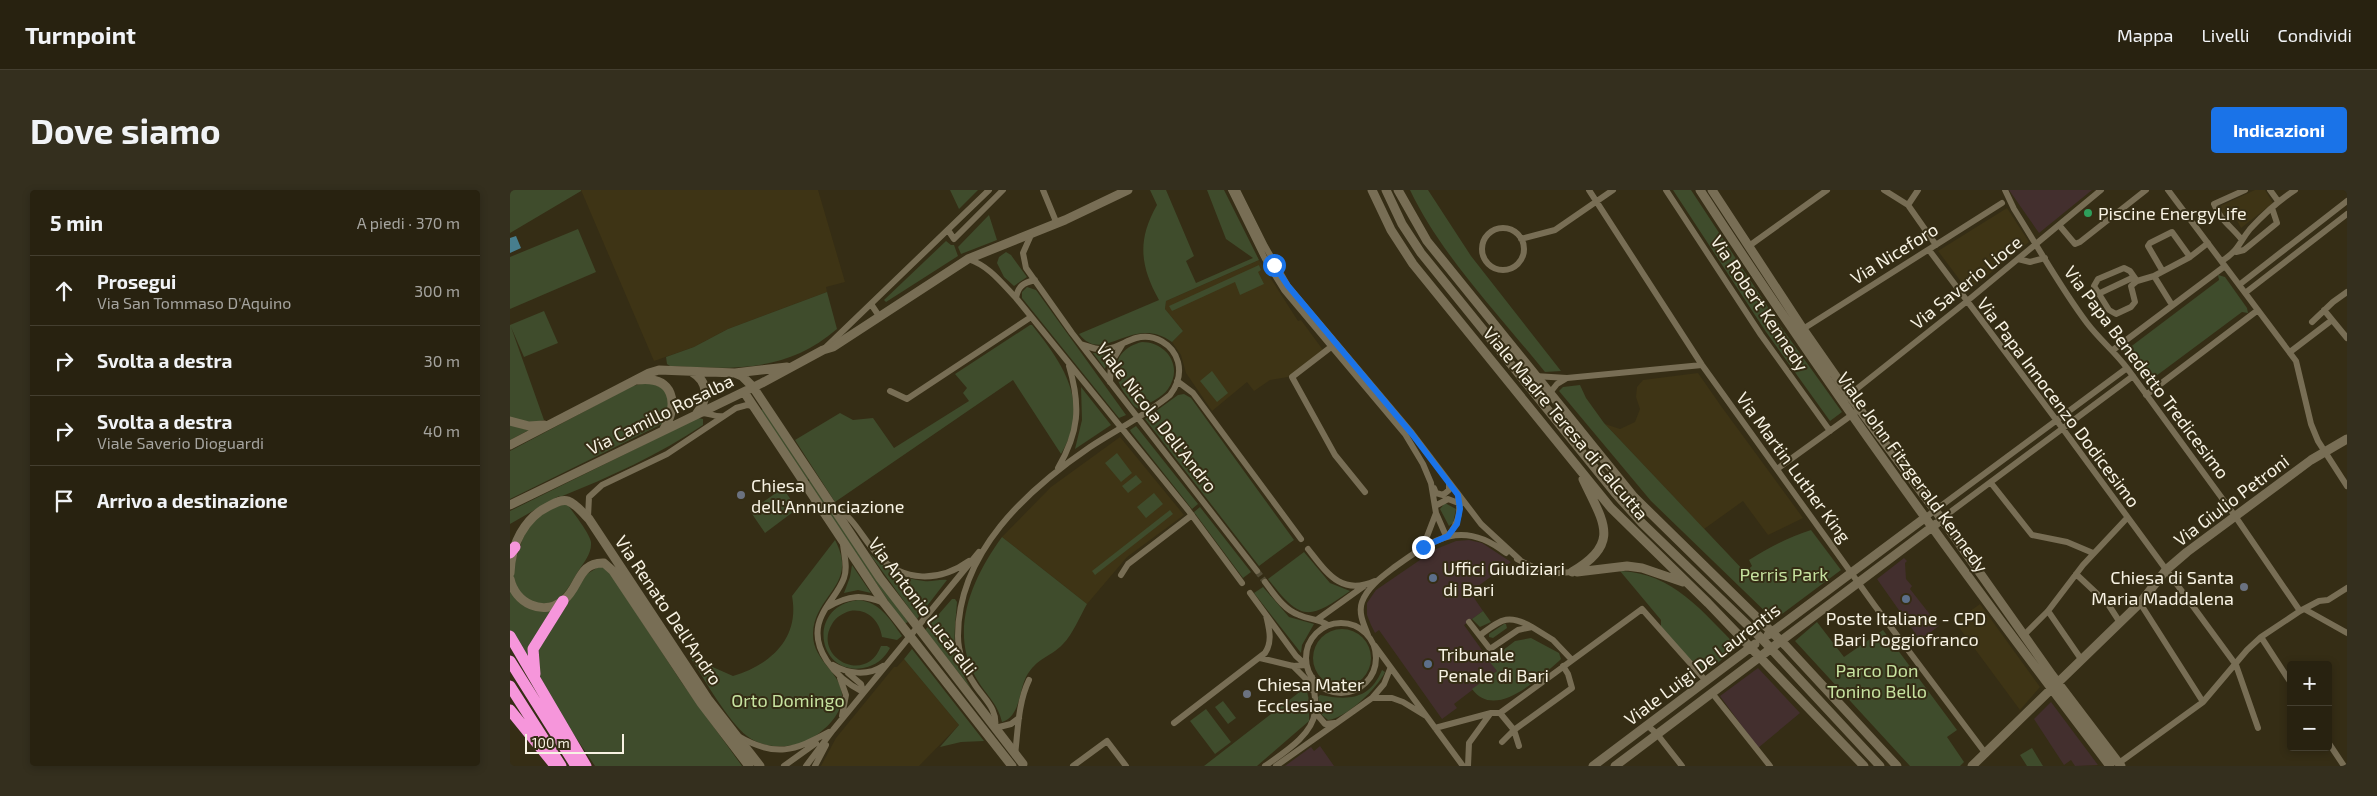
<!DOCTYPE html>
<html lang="it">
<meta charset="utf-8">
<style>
body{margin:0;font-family:"Exo 2",sans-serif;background:#342f1e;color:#f1f3f6}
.controls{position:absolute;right:15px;bottom:15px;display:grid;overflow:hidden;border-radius:5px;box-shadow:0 2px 8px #0003}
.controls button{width:45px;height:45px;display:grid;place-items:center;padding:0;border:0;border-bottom:1px solid #443f30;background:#282210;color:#f1f3f6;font:25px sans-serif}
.scale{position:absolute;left:15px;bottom:12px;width:99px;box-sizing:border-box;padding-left:5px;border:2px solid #f7f2e3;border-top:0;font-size:14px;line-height:18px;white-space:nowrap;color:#f7f2e3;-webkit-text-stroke:4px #352d15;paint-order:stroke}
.stop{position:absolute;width:15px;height:15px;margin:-11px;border:4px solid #1a73e8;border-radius:50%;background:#fff}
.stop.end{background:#1a73e8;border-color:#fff;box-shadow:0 1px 5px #0008}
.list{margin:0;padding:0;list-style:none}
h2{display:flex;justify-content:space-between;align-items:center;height:65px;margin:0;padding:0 20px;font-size:21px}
h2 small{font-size:16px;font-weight:400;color:#a5a49f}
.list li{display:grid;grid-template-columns:32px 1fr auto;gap:15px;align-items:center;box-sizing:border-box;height:70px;padding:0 20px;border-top:1px solid #443f30}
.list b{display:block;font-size:19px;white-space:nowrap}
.list p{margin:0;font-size:16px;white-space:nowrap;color:#a5a49f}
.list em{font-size:16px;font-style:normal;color:#a5a49f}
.icon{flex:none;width:28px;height:28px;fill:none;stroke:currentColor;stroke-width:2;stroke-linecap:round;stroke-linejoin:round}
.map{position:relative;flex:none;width:1837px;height:576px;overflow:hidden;border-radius:5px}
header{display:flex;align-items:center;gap:30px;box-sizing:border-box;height:70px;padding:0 25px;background:#282210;border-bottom:1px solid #443f30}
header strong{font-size:24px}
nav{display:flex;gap:28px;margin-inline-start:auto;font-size:18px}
.intro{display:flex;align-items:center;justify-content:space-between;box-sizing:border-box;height:120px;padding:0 30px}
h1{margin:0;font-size:35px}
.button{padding:12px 22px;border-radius:5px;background:#1a73e8;color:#fff;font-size:18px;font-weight:700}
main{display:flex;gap:30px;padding:0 30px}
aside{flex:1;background:#282210;border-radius:5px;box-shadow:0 2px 8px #0003}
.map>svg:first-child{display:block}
.commercial{fill:#432f2e}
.built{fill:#3e3415}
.green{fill:#3f4c2c}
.water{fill:#477e8e}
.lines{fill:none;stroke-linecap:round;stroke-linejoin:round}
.street-tunnel{stroke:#524b34;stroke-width:6;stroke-dasharray:6 3;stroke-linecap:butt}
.street{stroke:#786e55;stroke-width:6}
.secondary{stroke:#786e55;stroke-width:9}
.highway{stroke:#f696db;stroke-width:11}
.route{stroke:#1a73e8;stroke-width:6}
.leisure-dot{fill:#2e9e5b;stroke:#352d15;stroke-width:2}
.worship-dot{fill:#6b7280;stroke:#352d15;stroke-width:2}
.service-dot{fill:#5c6f8a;stroke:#352d15;stroke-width:2}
.labels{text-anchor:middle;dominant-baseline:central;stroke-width:4;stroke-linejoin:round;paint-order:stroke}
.poi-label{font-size:18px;fill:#f7f2e3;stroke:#352d15;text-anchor:start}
.street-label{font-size:18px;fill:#f7f2e3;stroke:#352d15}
.park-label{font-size:18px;fill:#c7e3a0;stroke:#352d15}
</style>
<header>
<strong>Turnpoint</strong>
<nav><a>Mappa</a><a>Livelli</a><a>Condividi</a></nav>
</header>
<div class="intro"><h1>Dove siamo</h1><a class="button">Indicazioni</a></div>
<main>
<aside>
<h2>5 min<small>A piedi · 370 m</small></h2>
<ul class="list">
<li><svg class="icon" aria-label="ahead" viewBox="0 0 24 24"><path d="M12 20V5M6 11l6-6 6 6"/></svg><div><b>Prosegui</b><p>Via San Tommaso D'Aquino</p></div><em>300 m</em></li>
<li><svg class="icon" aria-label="right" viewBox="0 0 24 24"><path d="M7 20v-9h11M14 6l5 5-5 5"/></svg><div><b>Svolta a destra</b></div><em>30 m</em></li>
<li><svg class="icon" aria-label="right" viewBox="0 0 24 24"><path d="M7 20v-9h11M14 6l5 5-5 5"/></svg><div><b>Svolta a destra</b><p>Viale Saverio Dioguardi</p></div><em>40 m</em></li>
<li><svg class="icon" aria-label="arrive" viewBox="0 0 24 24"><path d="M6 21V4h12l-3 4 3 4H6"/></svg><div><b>Arrivo a destinazione</b></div></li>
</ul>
</aside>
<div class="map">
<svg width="1837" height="576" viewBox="0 0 1837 576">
<rect width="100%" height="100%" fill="#352d15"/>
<path class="commercial" d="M1499,0H1582L1529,43Z
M959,350L972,353L1001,372L960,402L973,421L954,435L987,481L944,514L947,518L932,529L869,440L865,443L861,435L857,425V413L866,400L926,359L946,351Z
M1394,368L1397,371L1395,373L1396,389L1402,396L1400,399L1429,436L1410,450L1367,389Z
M1248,478L1290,523L1248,558L1210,506Z
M1541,512L1588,575L1565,576L1561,570L1554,575L1524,529Z
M810,556L824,576H775L801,557L804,561Z"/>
<path class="built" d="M71,0H308L335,92L316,97L317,102L218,139L184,157L144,171Z
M1745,0H1755L1763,13L1731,38L1722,21L1712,26L1708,17Z
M1497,18L1519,52L1458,101L1428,61Z
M749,70L788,131L791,130L813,160L778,187L760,190L744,201L737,192L702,221L676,183L671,165L662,152L673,141L655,119L656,111Z
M1188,183L1211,216L1293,328L1258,345L1233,311L1194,339L1095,234L1110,239L1125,232L1130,219L1126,207L1127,197L1133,190Z
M610,247L674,325L617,367L577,414L492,347L541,297Z
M1470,414L1530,497L1510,520L1445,432Z
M394,469L449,535L409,576H311L326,548L384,477H387Z"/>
<path class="green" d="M0,0H71V1L0,43Z
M440,0H468L449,19Z
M640,0H656L684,66L676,71L686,93L743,68L716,49L697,0H714L749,70L656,111L655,119L673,141L662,152C622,123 594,176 569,144L649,110C630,76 627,50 647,15Z
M900,0H918L961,66L1051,181L1035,182C989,125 931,65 900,0Z
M1163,0H1181L1269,134L1332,222L1320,231L1256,142Z
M479,25L487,50L451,64L448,57Z
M68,39L86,82L0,119V67Z
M436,51L441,55H444L448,66L376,112L374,110Z
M496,62L501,65L517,87L504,96L494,87L487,73L489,67Z
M749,75L751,80L748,82L754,94L730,105L725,92L662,121L659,116Z
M1708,85L1715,87L1737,118L1738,123L1732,122L1642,189L1643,194H1638L1614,162V157L1619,158L1709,90Z
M517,97L526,100L616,225L609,228L512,108V102Z
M317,102L327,139C276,183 223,179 160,176L157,174L156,167L184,157L218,139Z
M34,121L48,153L14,167L1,137L34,230L23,233L0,228V135Z
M520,135H522C554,175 581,214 551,264L503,190L325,312L285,250L330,223L343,230L363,228L384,258L459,211L453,203L457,198L445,184Z
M632,152C656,152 674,176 658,199C652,208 638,213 629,219C623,217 620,210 616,205C600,184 603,159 632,152Z
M583,163L599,164L595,179Z
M702,181L718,203L707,212L690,191Z
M141,192L155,200L161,216L152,234L0,309V261L122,196Z
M1070,195L1076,208L1094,233L1235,382L1242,376L1239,370C1259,358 1278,347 1301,340L1331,380L1264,430L1141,311L1049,201L1053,197Z
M571,197L601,235L565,259L572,230Z
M674,204L681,208L784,350L749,376L635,229L668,205Z
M253,219L299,289L296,291L251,220Z
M188,228L193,229V235C150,264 100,287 50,307L49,306L0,334V321Z
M0,235L19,240L0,250Z
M626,236L688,314L682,319L621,242L620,240Z
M607,263L622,283L611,292L595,273Z
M626,285L632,292L618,303L612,296Z
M300,290L398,432L394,434L297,292Z
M273,298L287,319L255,343L240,321Z
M644,303L653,314L636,328L627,317Z
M935,313L946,319L943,333L939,336L930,319Z
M57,314C63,322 80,344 81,352C82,363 74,372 69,380C63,389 58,401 49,408C32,422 5,408 3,387C2,377 7,367 10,357C16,334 33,319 57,314Z
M690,317L741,382L733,388L684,322Z
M660,320L663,324L585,385L582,381Z
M492,347L577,414C570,426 563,444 553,454C540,468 527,467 516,487C509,501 510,527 492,532C488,513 474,503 465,486C439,439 463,387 492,347Z
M325,350C349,395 305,404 303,443C302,473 335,483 332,510C330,526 315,540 302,548C284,559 255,560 237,546C218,531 194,489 180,467L223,486C260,475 290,449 282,406Z
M794,362L820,393L840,401C798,431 791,431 758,389Z
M359,363C375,378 391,389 414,391C421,392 430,389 437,390L407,429Z
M342,375L361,403L348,400L334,403L340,387Z
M90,376L98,380L172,493L232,576H85L46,518L25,476L28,459L77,384Z
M1110,381C1164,383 1192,422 1228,457L1193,484L1151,438V430Z
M753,397L779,427L804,434L792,455L791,463L744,403Z
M0,400L14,416L48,417L18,470L0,441Z
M442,409H445L447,412C444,453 440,463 462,500L415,440Z
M348,410C370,412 380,429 392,446L387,450L372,447C370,431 357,418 340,421C333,423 326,427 322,434C302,467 356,496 371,456H377L380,458C374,469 365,476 353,478C307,486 296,416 348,410Z
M973,421L981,432L970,437L962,429Z
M1307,432L1334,467L1373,440L1447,540L1437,547L1454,572L1450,576H1400L1285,451Z
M994,434H996L997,438L983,448L979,447V444Z
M803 468a29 29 0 1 1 58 0a29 29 0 1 1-58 0Z
M1021,448L1049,463L1051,469L1049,471C1029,488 985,531 962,499L987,481L979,471L1005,451Z
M402,459L474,551L451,552L430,557L449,535L394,469Z
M872,480L875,482C868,498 835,529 818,530L812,525L808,507L810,505C837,510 859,511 872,480Z
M796,497L799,510V531L747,576H694Z
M713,511L726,528L718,534L705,517Z
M696,519L721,552L705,564L680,531Z
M1522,558L1533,576H1517L1510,565Z"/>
<path class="water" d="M6,46L11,58L0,63V48Z"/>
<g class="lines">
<path class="street-tunnel" d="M747,381L755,392"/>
<path class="street" d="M533,0L547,34
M721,0L755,69L774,100L895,244L913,274L921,293L926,323L913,357
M727,0L755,56L778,96L902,243L971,334L1010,370
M1079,0L1192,175L1365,416L1476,564
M1156,0L1251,145L1320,241
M1374,0L1398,15L1426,55
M1495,0L1504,19C1528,57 1550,97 1577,133C1590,150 1604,161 1617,178L1725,326L1790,421
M1658,0L1786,171L1801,234L1808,251L1837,296
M1760,0L1768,11
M1398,15L1408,0
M1549,35L1565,54L1570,52L1636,0
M972 59a21 21 0 1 1 42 0a21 21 0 1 1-42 0Z
M438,40L444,49L493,0
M521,45L513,63L516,78L562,143L747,381
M1011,49L1045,40L1103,0
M1732,50C1722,37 1710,30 1704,14L1735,0
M1239,56L1317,0
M1419,60L1553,239L1726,475L1748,538
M1726,62L1734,60L1767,33L1762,18
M458,69C479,76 490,91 506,108L678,320L732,393
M1508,69L1520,72L1535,68
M1712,71C1729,60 1728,54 1740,39C1754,24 1768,11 1785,0
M1614,78L1620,81L1627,91L1621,96L1625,112L1621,117L1606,124L1599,120L1584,96L1588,89Z
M1652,80L1638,56L1640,53L1662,42L1680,67
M1627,91L1644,86
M1729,95L1837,11
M1735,103L1837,24
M1588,104L1624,87
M506,108C508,96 513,93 525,90
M361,114L369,126
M1662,115L1644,86L1680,67L1698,53
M1814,120L1837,148
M1802,132L1823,112L1837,102
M1293,139L1492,13
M821,157L782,187L825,265L855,302
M314,159L479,0
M1603,160L1715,76
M1780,162L1822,130
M1025,186L1057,188
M667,191L683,203L791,349
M600,192L601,173L612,155
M380,201L397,209L521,127
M1039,204L1047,194L1057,188L1192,175
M1339,205L1456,112L1591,0
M1636,205L1748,120
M190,223C199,222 205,228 214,226
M548,278C569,242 571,216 559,176
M1267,279L1350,219
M1481,293L1522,345L1557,352L1583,363
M924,298L926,303L933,305L939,300V293
M325,316C346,330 352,348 368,365C393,393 430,392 459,371
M925,316L938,309L951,314
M926,323L936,346
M78,327L79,307L92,295L157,264L226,218L237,215L243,216
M1416,327L1617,178
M1431,329L1623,186
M938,346C949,332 951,322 948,305
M333,354C334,365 338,377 334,388C329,402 318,412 312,425C296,457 327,489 353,502
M798,359C817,383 831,406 865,391
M1007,369L1037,384L1062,382
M1566,384L1598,414L1609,431
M611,385L618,374L682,325
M755,392C764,404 774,420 789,425C800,430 807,428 818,435
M740,403L786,466L796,475
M1630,413L1693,512
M318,417C339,405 352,404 374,413
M1796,420L1837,443
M1538,421L1571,469
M808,429L854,396
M959,432L980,459L1008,440L1022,437C997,423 991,430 970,445
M796 468a35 35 0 1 1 70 0a35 35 0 1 1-70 0Z
M1022,437L1043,450L1062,470
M858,445C854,435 848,423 852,412C858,396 873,386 886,376C925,348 953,329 996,363
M1514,445L1538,421L1573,375L1617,328
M1751,447L1781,493
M865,456L953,576
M750,468L783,476L796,475
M323,475C338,484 358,486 373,476
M783,476L796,489L801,500
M338,483L351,494L353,502
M330,488L336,505L332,526
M1202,503L1260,576
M862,508L874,494L880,479
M805,522L815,534L825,533
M990,523L1004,540L1009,556
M509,528L501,534L485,538C488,519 475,510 465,495C455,480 448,464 448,446C448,362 517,300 580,257C606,240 636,225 660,205C667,196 671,184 668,172C663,154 644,143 626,148C616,151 608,157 597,159C588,161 580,157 571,154
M664,533L755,463C763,451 759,439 756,425
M1138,536L1147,544L1172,576
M925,538L981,523H990L1132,419L1196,491
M228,546C266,568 284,561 319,542
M992,552L1004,540L1062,498L1058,484L1053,476
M1818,552L1834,576
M505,565C508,540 508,513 519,490
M1609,573L1693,512L1737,460L1751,447L1790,421L1809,411L1818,410L1837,398
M274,576L306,553
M296,576L323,540L469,362
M305,576L316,555
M563,576L597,551L616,576
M755,576C773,563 802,546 805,522C807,511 803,498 802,487
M766,576L862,508H882L893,512L916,526
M958,576L959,553L980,524"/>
<path class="secondary" d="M862,0L881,40L903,74L1101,318L1198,413L1354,576
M876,0L892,34L911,63L1105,303L1132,333L1252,449L1370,576
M888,0L917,51L1124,307L1276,456L1387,576
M1190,0C1318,198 1457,388 1600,576
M1202,0L1293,139L1339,205L1436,335L1542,485L1611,576
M182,182C199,192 198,209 187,223
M225,183L232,186L243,197L370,388L513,574
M128,190C164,186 169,213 154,239
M234,202L374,413L502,576
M0,231L19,236L34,235
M0,255L139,183L149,180L225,183L277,177
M0,315L252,193L313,160L323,157L458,69L555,30L618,0
M1062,382C1112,353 1093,332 1073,289
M1067,382L1117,376L1132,378L1173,392
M0,383C1,355 14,328 39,316C45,313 52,309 58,311C66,314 73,323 79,329L198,509L250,576
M0,389C5,413 33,427 54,410C70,397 68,372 94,373L103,381L191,513L239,576
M1258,445L1416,327
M1083,576L1245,454
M1105,576L1426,334
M1462,576L1630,413L1656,380L1677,362L1801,270L1837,249"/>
<path class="highway" d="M0,363L5,357
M0,446L76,576
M0,471L66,576
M25,484L23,459L53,411
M0,496L51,576
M0,520L43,573"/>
</g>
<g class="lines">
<path class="route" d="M764,75L778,96L902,244L948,305L950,319L947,334L938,346L913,357"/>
</g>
<circle class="leisure-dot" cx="1578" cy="23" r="5"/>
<g class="worship-dot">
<circle cx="231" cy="305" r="5"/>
<circle cx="1734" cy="397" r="5"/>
<circle cx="737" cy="504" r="5"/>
</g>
<g class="service-dot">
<circle cx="923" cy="388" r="5"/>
<circle cx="1396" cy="409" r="5"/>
<circle cx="918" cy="474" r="5"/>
</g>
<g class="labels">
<g class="poi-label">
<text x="1588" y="23">Piscine EnergyLife</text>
<text x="241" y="295">Chiesa<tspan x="241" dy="21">dell'Annunciazione</tspan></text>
<text x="933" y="378">Uffici Giudiziari<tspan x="933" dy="21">di Bari</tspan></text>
<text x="1724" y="387" text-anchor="end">Chiesa di Santa<tspan x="1724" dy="21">Maria Maddalena</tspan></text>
<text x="1396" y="428" text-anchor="middle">Poste Italiane - CPD<tspan x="1396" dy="21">Bari Poggiofranco</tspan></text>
<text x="928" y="464">Tribunale<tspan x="928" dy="21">Penale di Bari</tspan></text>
<text x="747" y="494">Chiesa Mater<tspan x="747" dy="21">Ecclesiae</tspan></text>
</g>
<g class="street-label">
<text transform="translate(1384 63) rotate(-32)">Via Niceforo</text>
<text transform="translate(1456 92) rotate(-39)">Via Saverio Lioce</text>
<text transform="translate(1250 113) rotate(56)">Via Robert Kennedy</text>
<text transform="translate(1637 182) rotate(53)">Via Papa Benedetto Tredicesimo</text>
<text transform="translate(1549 212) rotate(53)">Via Papa Innocenzo Dodicesimo</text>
<text transform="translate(150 224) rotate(-26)">Via Camillo Rosalba</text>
<text transform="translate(647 227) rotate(52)">Viale Nicola Dell'Andro</text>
<text transform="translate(1056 233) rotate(50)">Viale Madre Teresa di Calcutta</text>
<text transform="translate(1284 277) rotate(54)">Via Martin Luther King</text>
<text transform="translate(1403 282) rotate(54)">Viale John Fitzgerald Kennedy</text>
<text transform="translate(1721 310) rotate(-37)">Via Giulio Petroni</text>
<text transform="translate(413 416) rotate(53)">Via Antonio Lucarelli</text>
<text transform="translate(159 420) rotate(56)">Via Renato Dell'Andro</text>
<text transform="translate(1192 474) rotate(-37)">Viale Luigi De Laurentis</text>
</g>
<g class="park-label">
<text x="1274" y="384">Perris Park</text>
<text x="1367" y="480">Parco Don<tspan x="1367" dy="21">Tonino Bello</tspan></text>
<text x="278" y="510">Orto Domingo</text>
</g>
</g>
</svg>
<div class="controls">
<button>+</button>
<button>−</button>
</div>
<div class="scale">100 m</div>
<div class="stop" style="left:764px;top:75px"></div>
<div class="stop end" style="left:913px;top:357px"></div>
</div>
</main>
